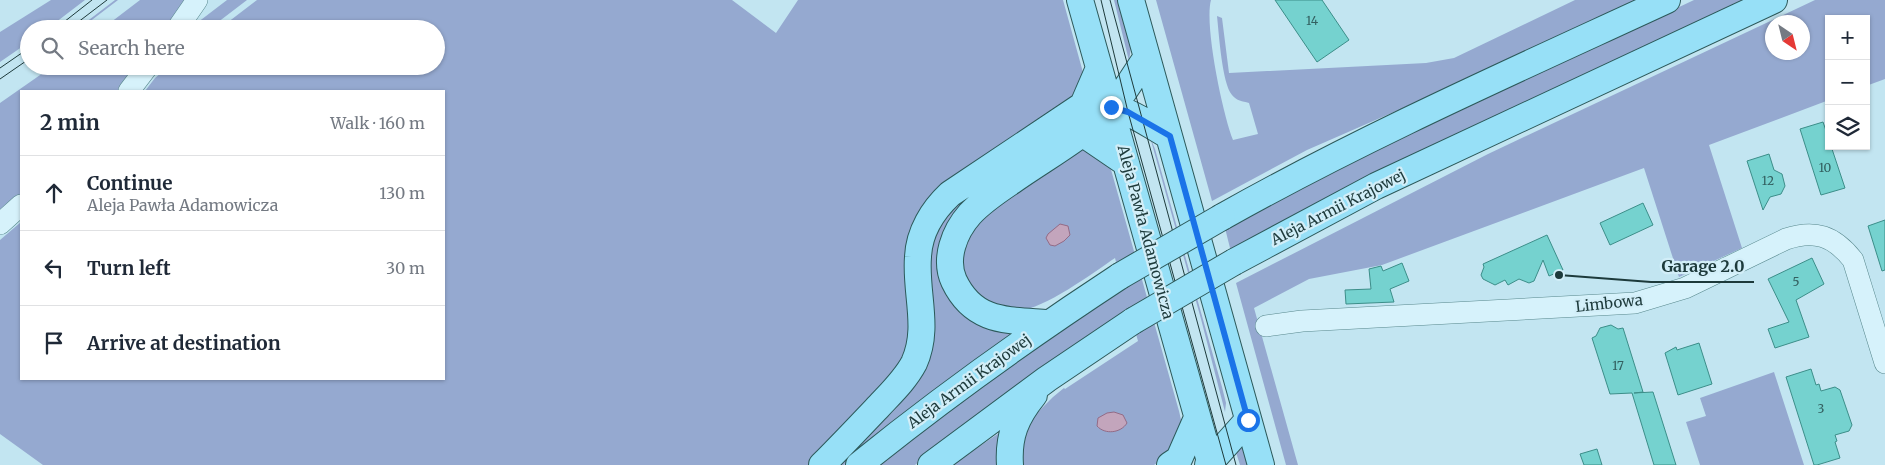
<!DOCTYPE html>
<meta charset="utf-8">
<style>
body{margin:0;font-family:Merriweather,serif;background:#f6f6f7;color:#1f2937}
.controls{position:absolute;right:15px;top:15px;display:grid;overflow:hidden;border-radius:0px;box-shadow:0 1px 4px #0004}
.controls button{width:45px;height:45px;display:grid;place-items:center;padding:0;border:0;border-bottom:1px solid #e0e1e3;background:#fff;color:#1f2937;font:25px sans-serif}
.compass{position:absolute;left:1765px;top:15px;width:45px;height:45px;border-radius:50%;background:#fff;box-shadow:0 1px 4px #0004;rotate:145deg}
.stop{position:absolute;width:15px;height:15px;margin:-11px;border:4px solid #1a73e8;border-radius:50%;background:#fff}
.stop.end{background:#1a73e8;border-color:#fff;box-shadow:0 1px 5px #0008}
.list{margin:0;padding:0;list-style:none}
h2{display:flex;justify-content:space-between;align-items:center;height:65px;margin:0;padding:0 20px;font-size:21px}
h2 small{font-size:16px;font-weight:400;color:#747a83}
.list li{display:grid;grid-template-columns:32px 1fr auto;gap:15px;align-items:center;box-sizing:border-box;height:75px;padding:0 20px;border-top:1px solid #e0e1e3}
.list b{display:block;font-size:19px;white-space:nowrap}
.list p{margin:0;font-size:16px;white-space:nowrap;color:#747a83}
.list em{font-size:16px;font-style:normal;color:#747a83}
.icon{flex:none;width:28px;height:28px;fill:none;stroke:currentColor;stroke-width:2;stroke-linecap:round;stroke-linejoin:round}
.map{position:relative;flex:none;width:1885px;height:465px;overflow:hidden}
.search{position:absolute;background:#fff;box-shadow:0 1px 4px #0004;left:20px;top:20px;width:425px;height:55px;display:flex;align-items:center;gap:12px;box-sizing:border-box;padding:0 18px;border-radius:28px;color:#747a83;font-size:19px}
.panel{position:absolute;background:#fff;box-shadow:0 1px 4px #0004;left:20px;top:90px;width:425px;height:290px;border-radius:0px}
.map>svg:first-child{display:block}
.green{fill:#95a9d0;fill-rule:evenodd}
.water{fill:#c3a5bc;stroke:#936b86}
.building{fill:#75d2cf;stroke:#3c8e89}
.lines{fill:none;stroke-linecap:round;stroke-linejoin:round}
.minor-casing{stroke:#58888d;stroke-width:22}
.major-casing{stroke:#2c595a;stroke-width:28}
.minor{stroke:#d6f2fb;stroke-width:21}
.major{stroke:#97e0f7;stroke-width:26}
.tram{stroke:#1d3a3b;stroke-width:1}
.major-bridge-casing{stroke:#2c595a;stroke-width:28;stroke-linecap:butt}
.major-bridge{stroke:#97e0f7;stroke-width:26}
.route{stroke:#1a73e8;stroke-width:6}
.labels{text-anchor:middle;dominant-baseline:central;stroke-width:4.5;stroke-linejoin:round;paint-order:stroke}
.number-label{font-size:12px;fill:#336060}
.street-label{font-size:15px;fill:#1d3a3b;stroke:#d2eef8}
.leader{fill:none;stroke:#1d3a3b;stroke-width:2}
.callout-dot{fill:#1d3a3b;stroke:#d2eef8;stroke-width:2}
.callout-label{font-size:16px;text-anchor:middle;font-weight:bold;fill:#1d3a3b;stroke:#d2eef8;stroke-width:4.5;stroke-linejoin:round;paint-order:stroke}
</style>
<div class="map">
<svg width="1885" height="465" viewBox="0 0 1885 465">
<rect width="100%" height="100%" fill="#c2e5f1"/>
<path class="green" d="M51,0H85L47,29H29V42L0,62V32Z
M115,0H118L80,29H77Z
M140,0H186L165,29H102Z
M227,0H247L209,29H189Z
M257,0H732L776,33L798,0H1063L1084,76L1081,92L958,178L912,293L906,360L814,465H43L0,434V240L21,222V379H444V91H145L155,78L169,66H436V29H219Z
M1114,0H1122L1131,47L1129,61Z
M1156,0H1211C1204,25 1223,115 1233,140L1258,134L1249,103C1242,101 1237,101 1232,95C1222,83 1219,34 1217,16L1222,18L1229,73L1426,63L1454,58L1575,0H1639L1435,94L1307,150L1212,201Z
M1694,0H1751L1231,252L1225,228L1387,145Z
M1815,0H1885V79L1866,86V19H1829V100L1709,145L1742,248L1679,277L1644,168L1382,265L1309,279L1254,308L1298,465H1286L1236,283L1488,154ZM1772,22H1802V52H1772Z
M53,66H139L121,91H21V195L0,214V103Z
M1150,137L1155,149L1222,387L1226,403L1225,412L1201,319Z
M1084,146L1110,166L1179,411L1182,424L1167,457L1154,465H1018L1021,442L1034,416L1053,397L1064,388L1065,389L1138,341L1130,312L944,442L915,465H874L929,422L1123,288L1115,258C1094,272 1041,312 1017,310C1004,309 989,302 976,298L959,261L975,221Z
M990,187L940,270L1023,328L873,441L844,465H834L894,404L928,247L954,202Z
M1774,372L1804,465H1700L1686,422L1706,416L1700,398Z
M1005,429L999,465H952Z
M1239,433L1252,465H1240L1234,446Z"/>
<path class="water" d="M1060,224L1068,226L1070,235L1064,241L1055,246L1050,245L1046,238L1048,234Z
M1114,412L1123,415L1127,423C1121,433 1105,435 1097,426L1098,418L1107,413Z"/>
<path class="building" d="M1275,0H1322L1349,40L1317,62Z
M1823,122L1829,139V146H1831L1845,188L1821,195L1800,129Z
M1769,154L1774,170L1782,174L1785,186L1781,194L1770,197L1763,210L1747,161Z
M1643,203L1653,225L1610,245L1600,223Z
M1885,220V270L1882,271L1868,226Z
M1547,235L1563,270L1549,276L1543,260L1534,281L1529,283L1519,279L1508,285L1505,280L1495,285L1483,279L1481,275L1484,267L1483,264Z
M1812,258L1824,284L1796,300L1809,337L1775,348L1768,329L1789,322L1768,279Z
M1402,263L1409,281L1390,289L1394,302L1346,304L1345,290L1371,289L1369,269L1381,266L1383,271Z
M1611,325L1618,329L1623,328L1643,392L1634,393L1653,392L1676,465H1654L1632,393L1610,394L1592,338L1596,336L1600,328Z
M1699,343L1712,384L1678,395L1665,353L1676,347L1677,350Z
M1811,369L1816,385L1819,384L1821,391L1835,387L1840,390L1852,425L1849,431L1835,435L1837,441L1835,442L1840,458L1817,465H1814L1786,377Z
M1597,449L1602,465H1584L1580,454Z"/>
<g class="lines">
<defs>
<path id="minor" d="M177,29L197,0
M129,91L148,66
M0,224L21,205
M1266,326L1302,321L1635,303L1685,288L1786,239C1815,229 1834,236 1853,260L1885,363"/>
<path id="major" d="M1080,0L1211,465
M1131,0L1261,465
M1099,106C1129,108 1144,122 1169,136
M1082,133L1126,163
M1222,217C1366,136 1518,69 1667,0
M1234,262L1376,186L1774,0
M1048,323C1007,320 974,323 954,281C944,259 954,232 970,214C981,202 997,191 1012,181C1040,161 1076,141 1102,118C1119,103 1133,76 1147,57
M822,465C841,446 859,427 878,407C891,393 905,380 914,363C930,328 915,293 918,257C919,232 933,210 950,194L1083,105L1099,68
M859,465C943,397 1030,335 1120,276
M931,465L1047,379L1133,321
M1010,465C1008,436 1016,417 1034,395
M1170,465L1179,459L1197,418
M1208,465L1248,420"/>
</defs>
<use href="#minor" class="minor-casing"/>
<use href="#major" class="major-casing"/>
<use href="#minor" class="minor"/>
<use href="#major" class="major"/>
<path class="tram" d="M1101,0L1128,112L1226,465
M1110,0L1236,465
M55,29L92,0
M69,29L107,0
M0,68L29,48
M0,79L29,59"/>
<defs>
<path id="major-bridge" d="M1120,276L1222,217
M1133,321L1234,262"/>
</defs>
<use href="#major-bridge" class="major-bridge-casing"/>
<use href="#major-bridge" class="major-bridge"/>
</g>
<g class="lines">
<path class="route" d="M1111,107L1128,112L1170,136L1248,420"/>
</g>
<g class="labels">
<g class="number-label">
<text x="1312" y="20">14</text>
<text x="1825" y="167">10</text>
<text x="1768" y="180">12</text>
<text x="1796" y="281">5</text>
<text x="1618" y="365">17</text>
<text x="1821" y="408">3</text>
</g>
<g class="street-label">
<text transform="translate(1338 207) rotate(-27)">Aleja Armii Krajowej</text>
<text transform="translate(1146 232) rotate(75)">Aleja Pawła Adamowicza</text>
<text transform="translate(1609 303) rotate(-6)">Limbowa</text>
<text transform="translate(969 381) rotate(-36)">Aleja Armii Krajowej</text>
</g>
</g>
<path class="leader" d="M1559 275L1651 282H1754"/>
<circle class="callout-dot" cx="1559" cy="275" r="5"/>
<g class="callout-label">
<text x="1703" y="272">Garage 2.0</text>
</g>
</svg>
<div class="controls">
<button>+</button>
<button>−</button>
<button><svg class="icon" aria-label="layers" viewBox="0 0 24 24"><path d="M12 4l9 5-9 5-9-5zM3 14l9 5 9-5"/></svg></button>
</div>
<svg class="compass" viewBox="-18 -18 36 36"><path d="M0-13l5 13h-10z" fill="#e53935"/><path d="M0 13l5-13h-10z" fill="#747a83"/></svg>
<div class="stop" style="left:1248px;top:420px"></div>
<div class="stop end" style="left:1111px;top:107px"></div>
<div class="search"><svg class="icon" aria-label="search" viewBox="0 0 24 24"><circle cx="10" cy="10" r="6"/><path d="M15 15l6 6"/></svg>Search here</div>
<section class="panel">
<h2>2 min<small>Walk · 160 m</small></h2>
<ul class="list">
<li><svg class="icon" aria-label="ahead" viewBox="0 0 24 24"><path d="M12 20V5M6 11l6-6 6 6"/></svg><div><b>Continue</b><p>Aleja Pawła Adamowicza</p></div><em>130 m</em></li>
<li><svg class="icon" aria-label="left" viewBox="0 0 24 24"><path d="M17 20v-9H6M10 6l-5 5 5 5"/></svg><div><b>Turn left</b></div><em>30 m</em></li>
<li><svg class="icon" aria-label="arrive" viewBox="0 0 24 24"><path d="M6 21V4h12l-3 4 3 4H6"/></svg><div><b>Arrive at destination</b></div></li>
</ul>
</section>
</div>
